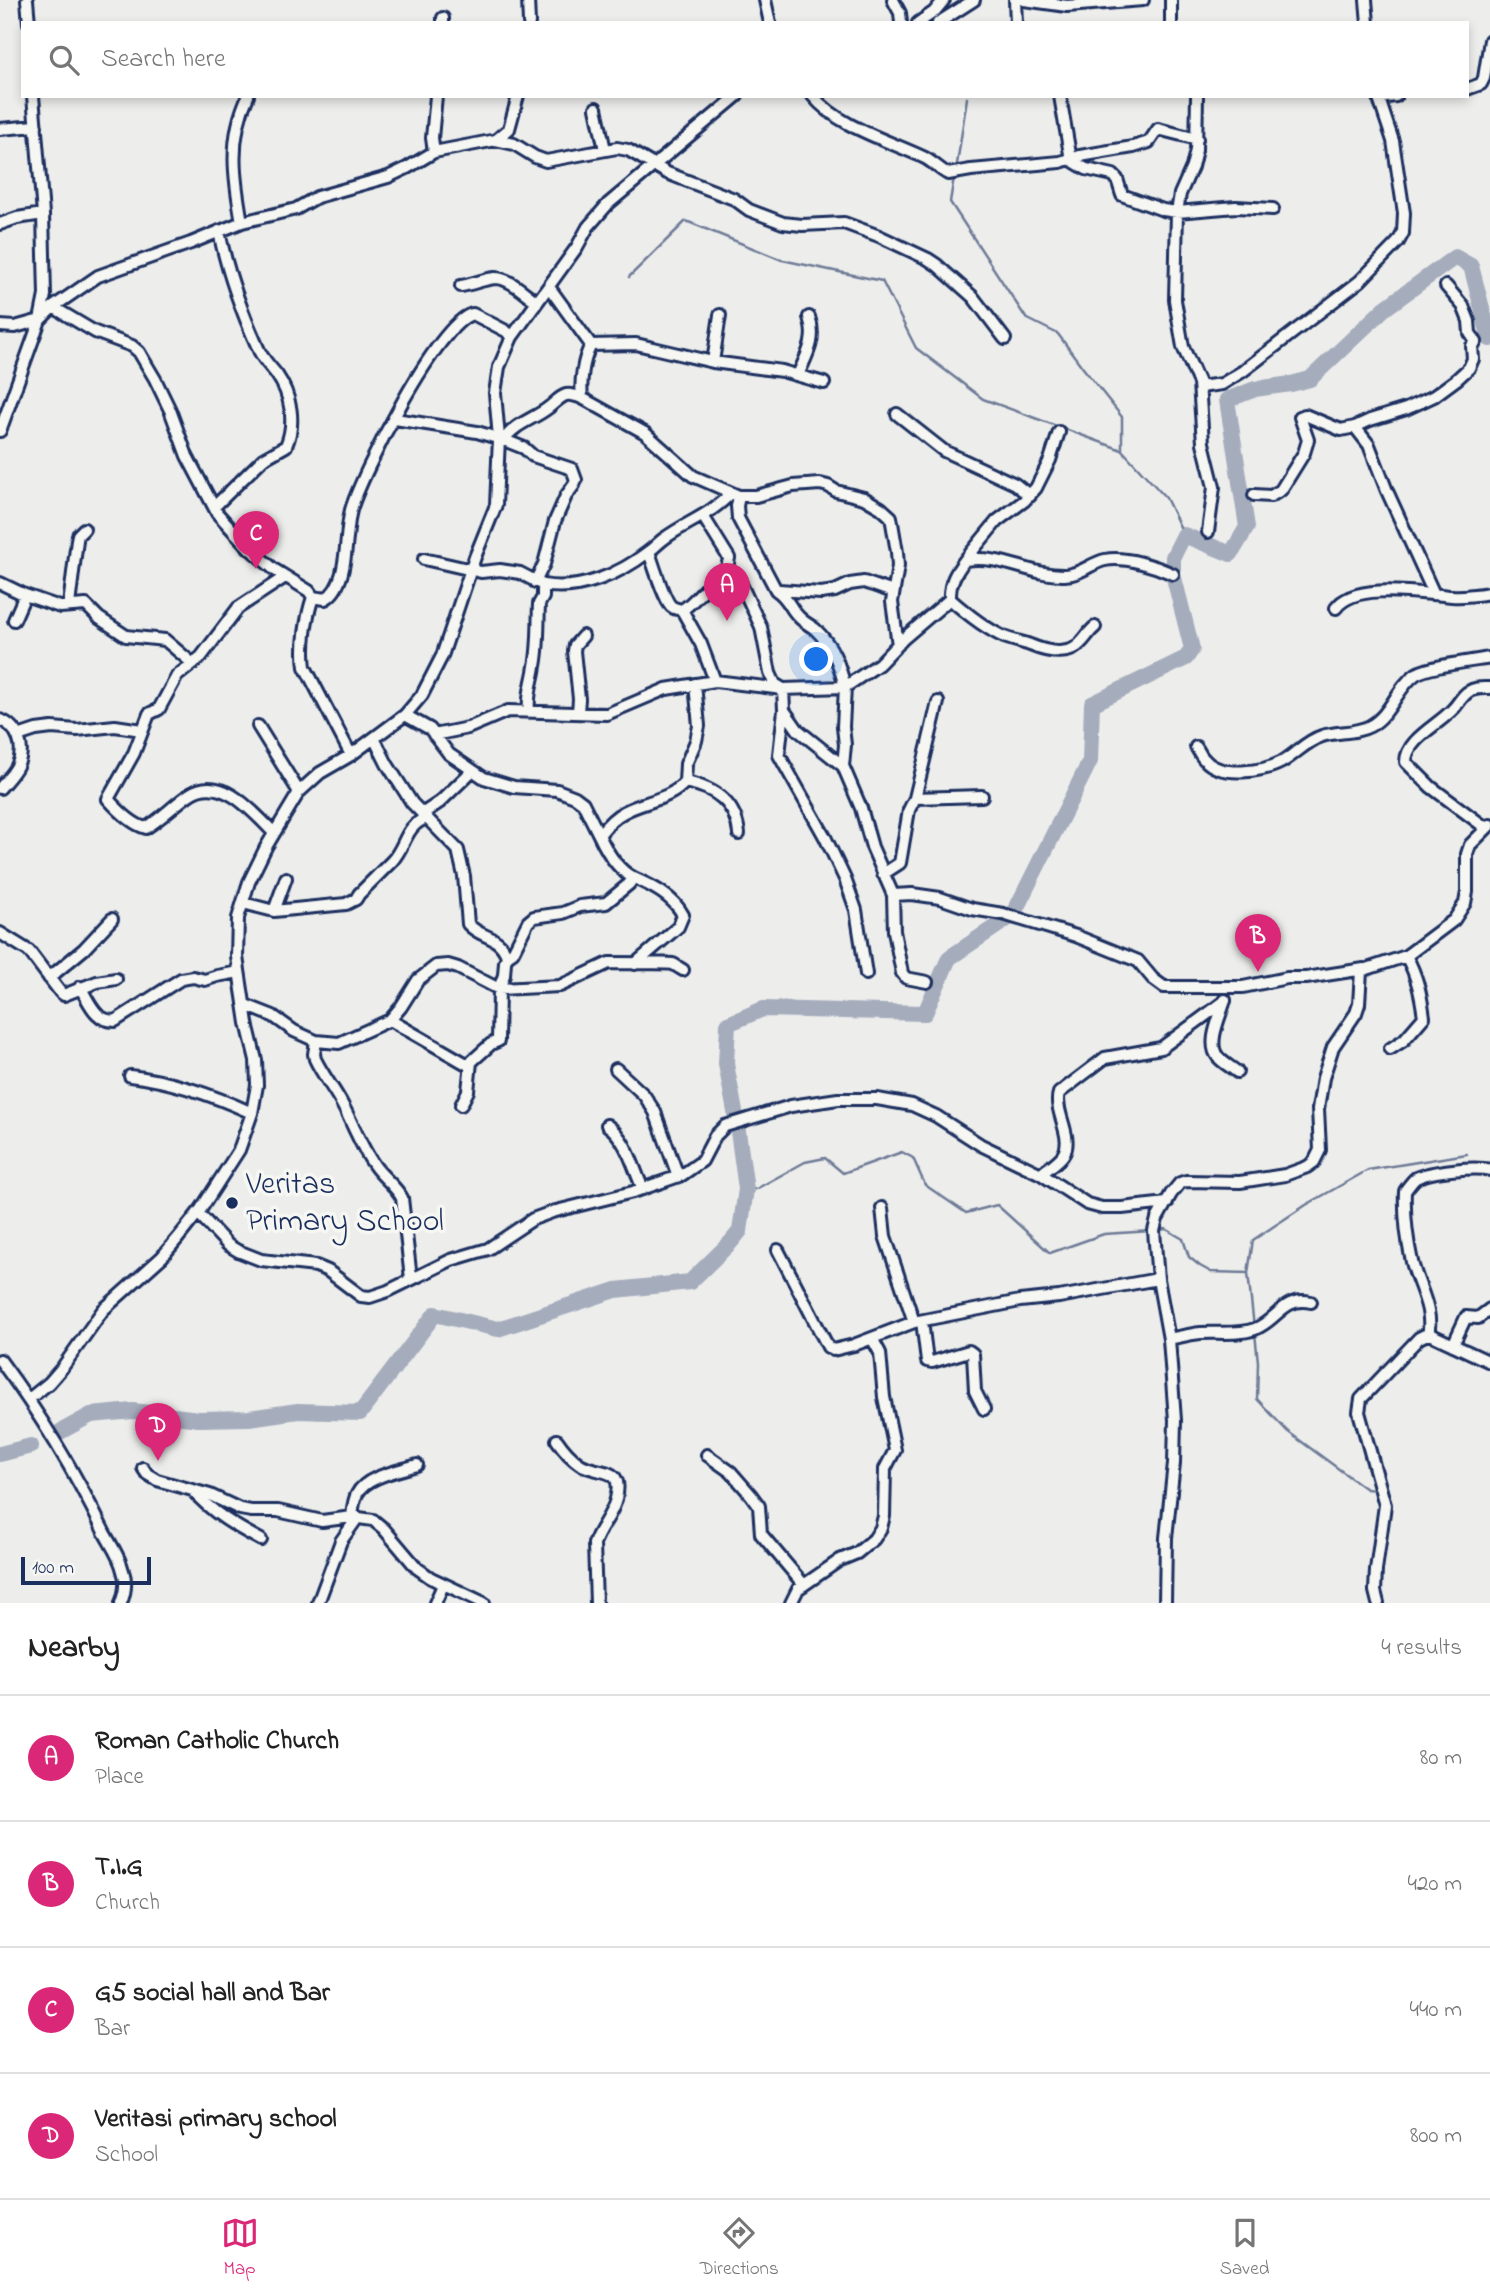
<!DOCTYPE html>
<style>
body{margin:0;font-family:"Indie Flower",sans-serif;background:#f2f2f2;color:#222}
.scale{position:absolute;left:21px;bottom:18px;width:130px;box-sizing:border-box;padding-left:7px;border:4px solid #1b2f5e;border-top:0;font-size:19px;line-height:24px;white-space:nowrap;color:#1b2f5e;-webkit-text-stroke:5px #f6f6f2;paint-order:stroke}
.you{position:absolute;left:817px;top:660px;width:24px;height:24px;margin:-18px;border:5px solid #fff;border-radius:50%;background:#1a73e8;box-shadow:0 0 0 10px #1a73e833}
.badge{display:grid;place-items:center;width:46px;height:46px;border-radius:50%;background:#db2777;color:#fff;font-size:23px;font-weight:700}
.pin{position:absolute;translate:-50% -58px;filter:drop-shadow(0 2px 4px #0008)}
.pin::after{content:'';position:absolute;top:37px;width:24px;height:21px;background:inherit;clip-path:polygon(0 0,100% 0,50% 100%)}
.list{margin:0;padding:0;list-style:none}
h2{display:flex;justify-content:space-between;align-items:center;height:91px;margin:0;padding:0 28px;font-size:30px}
h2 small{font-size:23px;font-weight:400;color:#767676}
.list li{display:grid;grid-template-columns:46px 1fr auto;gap:21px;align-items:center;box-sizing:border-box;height:126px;padding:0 28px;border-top:2px solid #e0e0e0}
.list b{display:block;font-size:26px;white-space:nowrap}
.list p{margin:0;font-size:23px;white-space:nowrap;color:#767676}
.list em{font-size:23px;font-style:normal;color:#767676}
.icon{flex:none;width:38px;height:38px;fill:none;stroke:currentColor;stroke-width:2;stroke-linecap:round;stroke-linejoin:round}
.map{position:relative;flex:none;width:1490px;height:1603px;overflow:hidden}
.search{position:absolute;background:#fff;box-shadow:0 4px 10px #0003;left:21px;right:21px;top:21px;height:77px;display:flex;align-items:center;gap:18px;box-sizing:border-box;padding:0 24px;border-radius:0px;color:#767676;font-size:26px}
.sheet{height:595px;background:#fff}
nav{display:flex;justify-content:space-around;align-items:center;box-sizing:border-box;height:98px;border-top:2px solid #e0e0e0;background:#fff;font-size:19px;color:#767676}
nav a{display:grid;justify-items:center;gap:4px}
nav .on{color:#db2777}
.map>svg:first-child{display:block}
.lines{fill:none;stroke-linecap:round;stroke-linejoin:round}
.stream{stroke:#6e7a96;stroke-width:2.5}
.river{stroke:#a5acbc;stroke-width:16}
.minor-casing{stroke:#1b2f5e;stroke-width:16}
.minor{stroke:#f6f6f2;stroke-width:10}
.poi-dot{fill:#1b2f5e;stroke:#f6f6f2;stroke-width:2.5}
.labels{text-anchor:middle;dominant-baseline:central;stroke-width:7;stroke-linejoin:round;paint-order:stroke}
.poi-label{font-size:32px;fill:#1b2f5e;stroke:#f6f6f2;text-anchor:start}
</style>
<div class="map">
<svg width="1490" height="1603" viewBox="0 0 1490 1603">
<rect width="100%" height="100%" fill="#edeeec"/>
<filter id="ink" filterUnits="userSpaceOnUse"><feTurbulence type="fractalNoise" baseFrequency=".0143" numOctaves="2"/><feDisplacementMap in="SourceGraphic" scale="14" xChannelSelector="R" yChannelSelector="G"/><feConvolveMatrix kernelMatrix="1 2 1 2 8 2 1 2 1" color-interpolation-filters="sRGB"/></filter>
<g filter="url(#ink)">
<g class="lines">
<path class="stream" d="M956,171L967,98
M954,177L950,202L1026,318L1058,334L1083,368L1122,417V449
M629,277L686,221L782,260L882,281L916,348L983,399L1122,450L1166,498L1184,535
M746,1189H756L805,1162L825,1158L843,1173L902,1152L913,1158L925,1185L966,1213L997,1205L1050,1253L1104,1234L1152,1231
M1158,1230L1166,1229L1183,1239L1189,1257L1200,1266L1211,1272L1248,1273
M1254,1327L1248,1273L1253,1240L1306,1205L1368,1170L1467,1154
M1255,1333L1258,1362L1257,1399L1287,1431L1366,1489L1376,1490"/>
<path class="river" d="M60,1432L91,1415L133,1411L199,1419L249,1418L298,1411L360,1413L435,1314L498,1329L616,1290L690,1282L731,1242L740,1231L746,1189L736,1117L726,1064L728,1024L763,1009L925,1013L949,958L1013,915L1090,761L1092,704L1186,658L1192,649L1173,574V557L1184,535L1231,554L1247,527L1227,400L1255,389L1291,384L1310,379L1384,309L1455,257L1471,266L1490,339
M0,1454L31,1446"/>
<defs>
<path id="minor" d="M27,0L29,23
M528,0L529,23
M765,0L770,23
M893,0L900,13L901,23
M1015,0L1016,23
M1024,0L1067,6L1143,0
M1171,0V23
M1366,0L1368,23
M443,23V18
M918,23L934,12L944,0
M938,23L974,0
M1467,89L1481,84L1484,78L1490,40
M813,96C838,127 890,141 925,158C934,163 939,169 948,174L971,170L1060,162L1080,156L1133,147L1149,142L1158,129L1197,139
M1060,96L1071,160L1086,169L1113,175L1117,179L1122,195L1163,210L1177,212L1236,207L1273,209
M1197,96L1196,150L1192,167L1180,194L1177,212L1175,300L1183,347L1199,383L1203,443L1214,487L1208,532
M1378,98L1396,96
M596,108L605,150
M0,129L36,126
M496,140L509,129L518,96
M434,152L432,138L436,96
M242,222C234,178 228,139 248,96
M0,224L17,218L43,214
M461,286C473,284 484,279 495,278C510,278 524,293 536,301
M549,287L591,345L636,344L713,362L782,371L824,383
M53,307L95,332L132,346L139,352L155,379L170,410L187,456L217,513L249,548L275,570L309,591L313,597C306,618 302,645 305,667L351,755
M0,326L15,327L40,320L53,307L98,276L191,243L242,222L296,209L317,197L388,177L407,168L434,152L496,140L514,144L535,157L546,161L617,148L628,150L667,173L734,199L749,210L783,223L802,225L844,223L879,236L928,259L937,265L973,297L1005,339
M713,362L720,315
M798,375C807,354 817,340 809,317
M1200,387L1222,384L1243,371L1360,281L1398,242L1403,233L1404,213L1393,141L1378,96
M582,398L645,433L693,476L739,496H756L793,486L820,484L828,486L836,491L864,498L881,508L891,517L897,552L898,566L892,602L898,645
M897,414L944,451L1015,484L1030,496
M395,419L477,432L504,440L524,448L533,456L572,469L576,480L574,485L566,496L555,521L544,564L535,582
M1355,427L1369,445L1387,491L1434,594
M0,431L40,320L45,295L43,214L33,96
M504,440C514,424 534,419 548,408C554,404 559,397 566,395C572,394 577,396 582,398C580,382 583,359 591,345
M1254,495L1271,496L1281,490L1304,453L1308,440L1300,417L1305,415L1341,430L1355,427L1370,420L1406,409L1434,396L1457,379L1469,368L1473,359L1472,346L1476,342L1470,333L1469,321L1463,306L1446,286
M739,496L737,506L738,518L776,590C790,599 789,609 801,619C805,623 810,625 815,629C833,646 839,663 845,687L879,664L903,639L950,599C966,613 984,628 1004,637C1012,640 1022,642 1030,645C1042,650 1060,655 1073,649C1084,643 1087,633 1095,627
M215,506L263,459L286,446C296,423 291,395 277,375C270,366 262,359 258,348C241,310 227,272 219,231
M703,516L729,558L727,568L710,581
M649,552C653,563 664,600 671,606C674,609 678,609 682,610L701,644L715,681
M424,559L481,572L500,570L520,573L543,585V597L539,604C538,625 539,646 535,666C533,681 527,695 529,710
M965,560L997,521L1024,501L1036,488L1050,460L1059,432
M0,583L25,595L60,607L86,605L99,618L126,636L165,640L192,663
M543,585C579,592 620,574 648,552C654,548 659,542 665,538C687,522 712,514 731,493
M779,590L821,593L835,591L850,584L864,582L893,592
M313,597L325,599C350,585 344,535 351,510C361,475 439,320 473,314L506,331L512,337
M950,599C949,583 956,572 965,560C1002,554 1030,576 1065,575C1080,575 1091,563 1105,560C1125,556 1155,566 1173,574
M69,605L77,540L78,535L84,529
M1336,608C1355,581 1423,594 1452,596C1464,597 1477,595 1490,593
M682,610C704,596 709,569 741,584L761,627L770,673L775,684L783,689L784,710L779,755L825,837L845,879L856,910L866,974
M14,620L25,595
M784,710L798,730L843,766
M578,712L579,699L574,651L575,645L583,636
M405,715L430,729L449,754L484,778L514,787L557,790L575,797L583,803L599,835
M0,720C18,726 26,748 17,766C13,774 6,781 0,788
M258,726L299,792
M434,735L468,728L508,711L607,714L666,689L715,681L783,689L845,687L843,727L845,745L843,766L861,808L872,847L893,895L894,931L902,973L906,978L927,982
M18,736L36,730L52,728L77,730L115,726L142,730
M374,738L387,764L412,803L458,850L464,876L468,924C481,939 499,934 507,956
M1196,747C1199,751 1201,757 1205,760C1221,778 1263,772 1282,762C1296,754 1306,741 1322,736C1338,731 1355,734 1370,726C1391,715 1397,687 1416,674C1429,666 1473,661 1490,658
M685,782C715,788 736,802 739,834
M915,798L982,796
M422,814L440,802L472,771
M1486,828L1431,787L1406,762C1406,739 1439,725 1453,709C1458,704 1462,696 1468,692C1475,687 1482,688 1490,688
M274,833C254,813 222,773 190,794C175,804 162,818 146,828C133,825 117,809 108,799L134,753L149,714L159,709L177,676L201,657L238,608L285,577
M883,874L900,863L909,810L915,798L938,702
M893,895L912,894L940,898L972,909L1003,914L1076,936L1138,961L1153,979L1164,987H1243L1287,978H1306L1364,969
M243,903L274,911L346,904L356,899L359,894C370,883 381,872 392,861C406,846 405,825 427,818
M274,911L286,878
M0,933L29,951L60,992L64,995L97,982L116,979
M635,964L678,927L683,915C673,896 652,886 634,878C618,871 606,850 599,835C606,826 614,817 624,812C644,801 670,800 685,782L686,764L696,741L699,726L695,684
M49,978L84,949L112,919
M80,987C90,1003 95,1021 115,1021L181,979L193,977L205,980L217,976L239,972
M1225,1000C1221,1015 1206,1043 1218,1057C1223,1063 1231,1067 1237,1072
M245,1005L273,1016L294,1031L316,1041L339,1043L390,1020L401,1007L418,980L436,966L448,965L458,968L499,989L560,986L609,963C614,963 670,963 673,964C675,965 681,969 683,970
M390,1020L470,1066
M316,1041L314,1054L315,1059C323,1076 335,1090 343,1106C354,1126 361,1147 374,1165C382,1177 396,1186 402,1198L411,1279
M1390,1049L1404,1040L1424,1017C1421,995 1417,975 1406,956
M616,1069L644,1095L655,1112L678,1176
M130,1076C172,1081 213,1095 252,1113
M461,1105L468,1091L471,1062L491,1044L498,1041L499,989L504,975L505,962L507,956L513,952L528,922L534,917L563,913L580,906L606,903L629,884L633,878
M607,1125C627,1139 633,1167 643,1189
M1041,1174C1048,1168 1058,1162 1063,1155C1075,1138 1053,1111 1059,1093L1105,1058L1161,1048L1225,1001
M882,1208L885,1236L914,1322
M198,1213L228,1245L238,1251L261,1260L316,1266L328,1271L361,1296L370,1297L388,1291L451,1260L488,1249L533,1219L552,1212L633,1192L682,1175L702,1161L715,1136L725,1126L791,1106L838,1099H877L912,1105L936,1116L981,1145L1041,1174L1087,1204L1102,1208H1122L1167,1203
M778,1250L828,1347L833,1350L854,1345L914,1322L1020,1301L1059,1297L1158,1279
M922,1321L927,1361L932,1362L969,1351L973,1354L975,1391L984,1409
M1428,1335C1434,1310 1418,1286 1412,1262C1407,1239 1404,1214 1405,1191C1408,1187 1412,1181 1416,1178C1430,1171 1476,1166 1490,1170
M1169,1339C1179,1337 1190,1334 1201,1333C1218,1332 1239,1335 1255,1329C1278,1320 1283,1296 1311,1302
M1453,1345L1466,1317L1478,1318L1490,1309
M0,1360C40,1414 75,1472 104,1532C111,1545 120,1557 123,1571C127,1582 125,1593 121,1603
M29,1399L49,1383L62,1368L103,1310L162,1257L178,1238L201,1209L239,1150L252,1113L257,1085L256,1060L247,1023L237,957L238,918L249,882L266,847L299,792L320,773L351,755L405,715L422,695L442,656L475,557L496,505L499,438L495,393L499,367L512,337L577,247L588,227L608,204L737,96
M557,1440C563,1449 571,1458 580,1464C601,1476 624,1465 616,1499C612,1516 599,1528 594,1544L596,1603
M707,1455L731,1472L751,1495L759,1506L761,1534L804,1585
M143,1468L147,1474L157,1480L210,1495L240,1509L251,1511H278L322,1521L352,1517L373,1520L384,1529L417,1568L431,1578L484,1603
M192,1490C212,1513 235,1526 261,1540
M352,1517C353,1510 353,1501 357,1494C366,1476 399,1471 417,1465
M318,1603L341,1541L358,1517
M435,1603L443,1585
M791,1603L798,1589L840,1560L857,1553L874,1539L881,1528L884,1516L885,1469L895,1450L884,1397L880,1353L872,1338
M1165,1603L1166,1538L1174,1463L1175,1420L1169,1339L1158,1279L1154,1231L1157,1219L1171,1194L1180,1183L1186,1181L1240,1182L1285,1175L1307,1167L1314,1162L1320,1150L1318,1109L1323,1078L1333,1047L1356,1013L1359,1004L1361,971L1406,956L1454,920L1465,903L1467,892V854L1470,845L1490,825
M1378,1603L1375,1591L1376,1570L1385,1505L1359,1412L1361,1399L1419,1338L1425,1335H1432L1490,1362"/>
</defs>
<use href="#minor" class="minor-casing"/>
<use href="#minor" class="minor"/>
</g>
</g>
<circle class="poi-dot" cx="232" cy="1203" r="7"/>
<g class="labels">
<g class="poi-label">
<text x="246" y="1185">Veritas<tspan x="246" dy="37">Primary School</tspan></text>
</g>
</g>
</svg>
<div class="scale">100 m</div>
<div class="you"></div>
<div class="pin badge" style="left:727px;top:621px">A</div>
<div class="pin badge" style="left:1258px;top:972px">B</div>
<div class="pin badge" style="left:256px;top:569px">C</div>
<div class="pin badge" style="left:158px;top:1461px">D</div>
<div class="search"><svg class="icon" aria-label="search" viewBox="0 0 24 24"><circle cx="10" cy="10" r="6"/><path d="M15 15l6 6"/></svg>Search here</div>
</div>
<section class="sheet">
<h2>Nearby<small>4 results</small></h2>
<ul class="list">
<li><span class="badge">A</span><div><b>Roman Catholic Church</b><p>Place</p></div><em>80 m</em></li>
<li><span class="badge">B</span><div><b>T.I.G</b><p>Church</p></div><em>420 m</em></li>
<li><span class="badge">C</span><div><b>G5 social hall and Bar</b><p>Bar</p></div><em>440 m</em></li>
<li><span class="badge">D</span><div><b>Veritasi primary school</b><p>School</p></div><em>800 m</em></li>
</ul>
</section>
<nav>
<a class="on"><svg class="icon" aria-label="map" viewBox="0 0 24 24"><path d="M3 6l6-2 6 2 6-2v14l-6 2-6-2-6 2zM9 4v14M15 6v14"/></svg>Map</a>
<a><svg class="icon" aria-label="directions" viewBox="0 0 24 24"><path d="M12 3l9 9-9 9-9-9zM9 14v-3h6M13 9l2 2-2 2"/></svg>Directions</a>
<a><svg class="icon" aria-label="saved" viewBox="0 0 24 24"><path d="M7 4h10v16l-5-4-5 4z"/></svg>Saved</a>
</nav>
